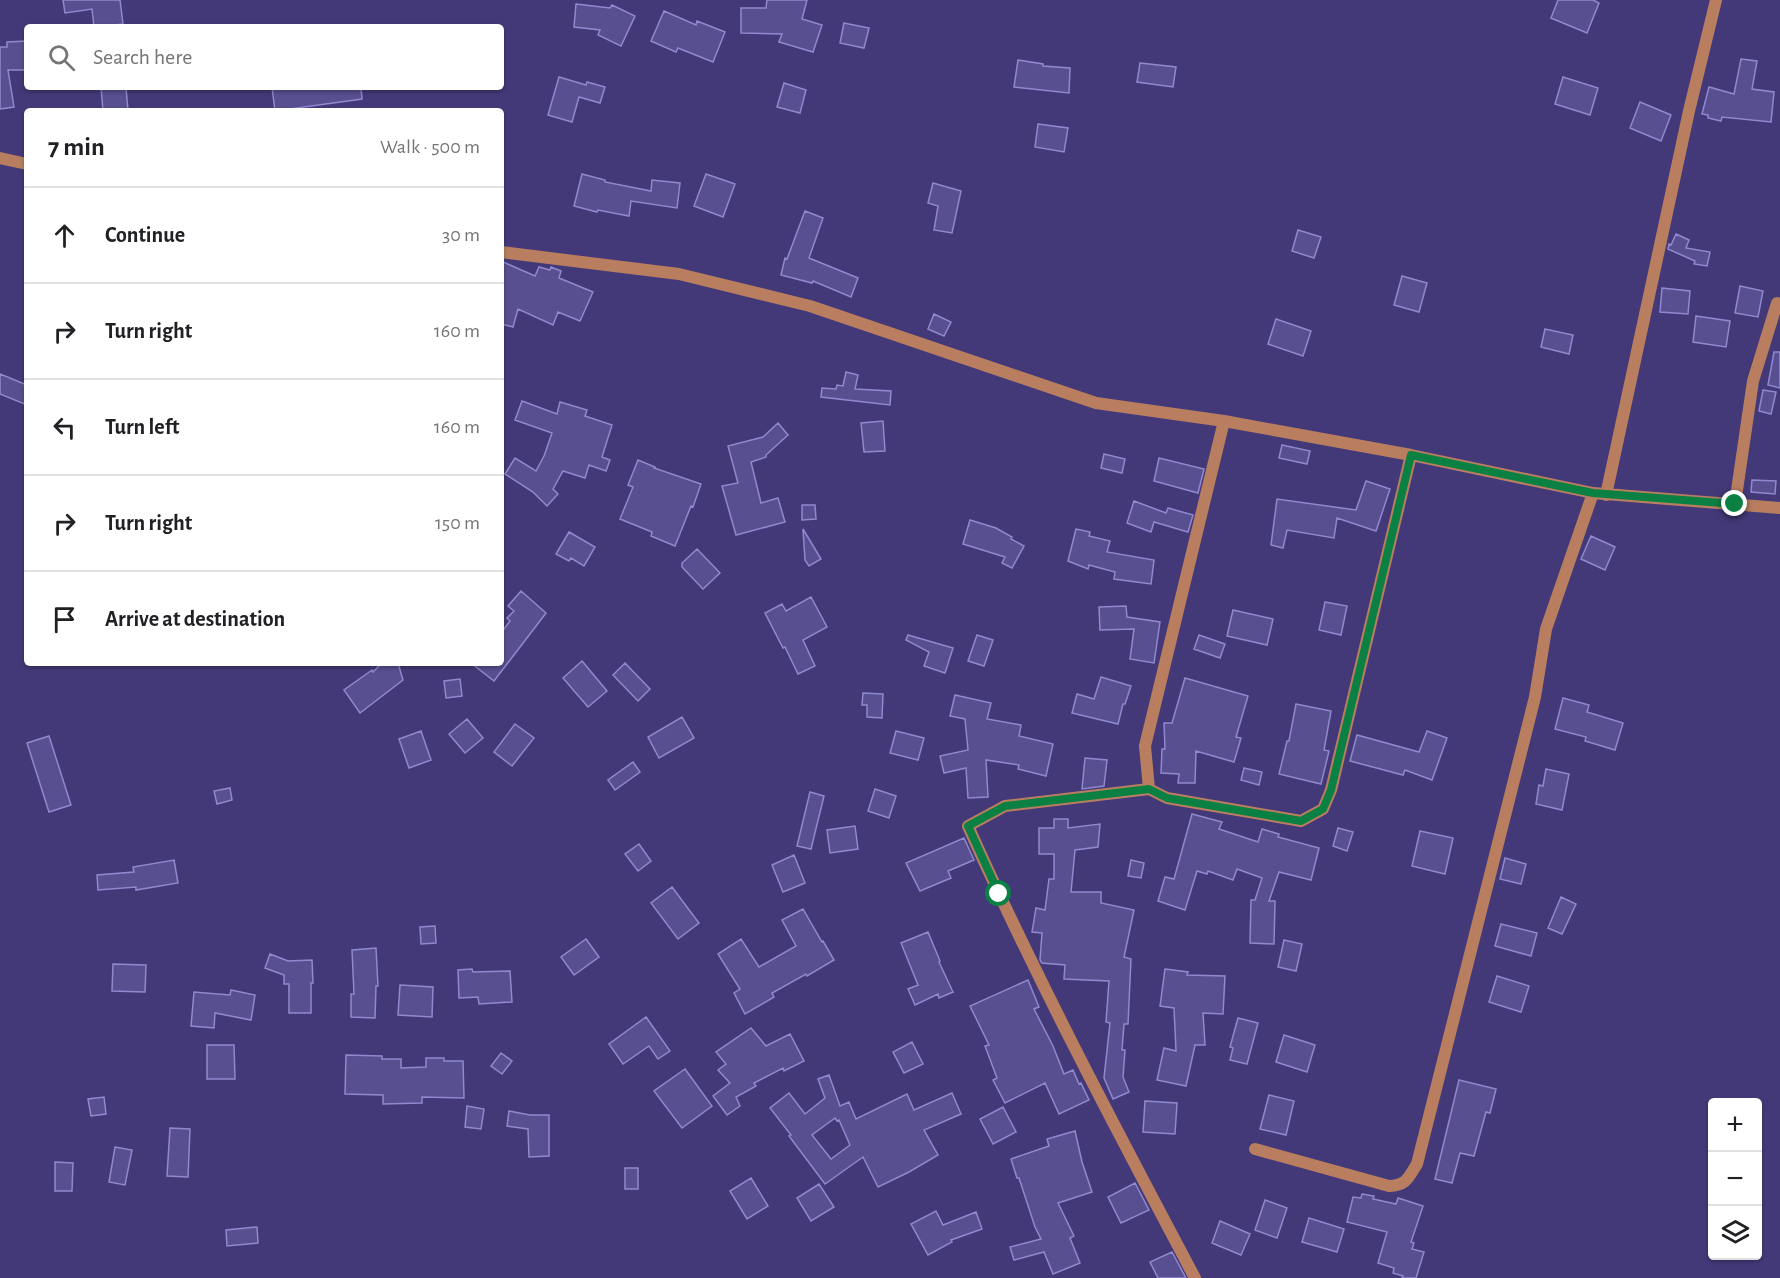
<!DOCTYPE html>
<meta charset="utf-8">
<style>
body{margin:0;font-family:"Alegreya Sans",sans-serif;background:#f6f6f6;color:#202124}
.controls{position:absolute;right:18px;bottom:18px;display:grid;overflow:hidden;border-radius:6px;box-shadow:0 2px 4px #0004}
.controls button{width:54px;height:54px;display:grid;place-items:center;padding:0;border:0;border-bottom:2px solid #e0e0e0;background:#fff;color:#202124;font:30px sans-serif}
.stop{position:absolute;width:18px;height:18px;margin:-14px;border:4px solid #0b8043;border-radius:50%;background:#fff}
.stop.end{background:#0b8043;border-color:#fff;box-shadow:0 2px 6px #0008}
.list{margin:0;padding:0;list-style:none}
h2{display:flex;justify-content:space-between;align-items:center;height:78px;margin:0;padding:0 24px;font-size:26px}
h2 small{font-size:20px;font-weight:400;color:#757577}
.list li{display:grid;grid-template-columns:39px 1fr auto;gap:18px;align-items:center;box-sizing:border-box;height:96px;padding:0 24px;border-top:2px solid #e0e0e0}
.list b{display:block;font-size:22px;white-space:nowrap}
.list em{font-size:20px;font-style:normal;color:#757577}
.icon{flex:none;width:33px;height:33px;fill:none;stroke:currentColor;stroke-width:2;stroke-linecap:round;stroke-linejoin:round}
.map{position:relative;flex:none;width:1780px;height:1278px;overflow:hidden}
.search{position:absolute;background:#fff;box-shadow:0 2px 4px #0004;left:24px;top:24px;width:480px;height:66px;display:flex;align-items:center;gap:15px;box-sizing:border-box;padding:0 21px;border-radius:6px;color:#757577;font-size:22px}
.panel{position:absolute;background:#fff;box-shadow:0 2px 4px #0004;left:24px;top:108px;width:480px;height:558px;border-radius:6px}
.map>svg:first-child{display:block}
.building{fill:#574f90;stroke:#9089cf;stroke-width:1.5;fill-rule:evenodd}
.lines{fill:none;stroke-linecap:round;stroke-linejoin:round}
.street{stroke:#b97e60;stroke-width:12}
.route{stroke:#0b8043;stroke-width:8}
</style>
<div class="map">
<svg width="1780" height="1278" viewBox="0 0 1780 1278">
<rect width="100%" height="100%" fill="#433978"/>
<path class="building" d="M63,0H120L123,24L94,27L92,9L65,13Z
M767,0H807L802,19L822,25L813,52L779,42L782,34L741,33V8H766Z
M1558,0H1593L1599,3L1587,33L1551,18Z
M576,4L610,8L612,5L635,16L621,46L598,35L600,30L574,27Z
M664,11L696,25L697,21L725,32L713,62L678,48L676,52L651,41Z
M844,23L869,28L864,48L840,43Z
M27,41V70H8L14,107L0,109V47H7V42Z
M1741,59L1757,61L1752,89L1774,92L1771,122L1722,117L1721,121L1708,118V115L1702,114L1709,87L1734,94Z
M1018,60L1043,64V66L1070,68L1069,93L1014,87Z
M1140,63L1176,67L1173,87L1137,82Z
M559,77L586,85L587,82L605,87L600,103L579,97L572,122L548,115Z
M1563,77L1598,88L1590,115L1555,104Z
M784,83L806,90L800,113L777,107Z
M101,87H126L128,111H103Z
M272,87H361L362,99L275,111Z
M1640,102L1671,115L1661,141L1630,128Z
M1038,124L1068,128L1064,152L1035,147Z
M582,174L605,180V182L651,191L652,180L680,183L677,208L631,201L629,216L598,210L597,212L574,206Z
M706,174L735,184L723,217L694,206Z
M933,183L961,191L952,233L934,230L938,206L928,203Z
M805,211L823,218L809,258L858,278L851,297L813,281L812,283L781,275L785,258L787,259Z
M1298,230L1321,237L1314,258L1292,251Z
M1676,234L1689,240L1686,248L1710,252L1707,266L1694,264L1695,261L1668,249L1669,244L1671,245Z
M501,261L535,276L539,267L550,270L551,267L561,271L559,278L593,292L580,321L558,312L553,325L518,309L513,327L501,324Z
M1402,276L1427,283L1419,312L1394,305Z
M1740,286L1763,291L1758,317L1735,313Z
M1662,288L1690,291L1688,314L1660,312Z
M934,314L951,322L944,336L928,329Z
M1696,316L1730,321L1726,347L1693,342Z
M1276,319L1311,331L1303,356L1268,344Z
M1545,329L1573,335L1569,354L1541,347Z
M1774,352H1780V388L1768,385Z
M846,372L858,375L855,389L891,391L890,405L821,397L822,388L836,389L837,385L843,386Z
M0,374L27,385V405L0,394Z
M1763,390L1776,392L1771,414L1759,411Z
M522,401L557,414L560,402L587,410L585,416L612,425L602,457L610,460L606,471L589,465L585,478L563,471L553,489L558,494L547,506L533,492L505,474L515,458L536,471L544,456L552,433L515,420Z
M883,421L885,451L864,452L861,423Z
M778,423L788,435L766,455V457L751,462L761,503L778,498L785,522L736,535L722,486L738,483L728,446L763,437Z
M1282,445L1310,451L1307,464L1279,458Z
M1104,454L1125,459L1122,473L1101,468Z
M1159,458L1204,469L1198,493L1154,481Z
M638,460L655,467L654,468L701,484L693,507L691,506L675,546L651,536L652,532L620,519L633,487L628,485Z
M1752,480L1776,481L1775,494L1751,492Z
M1366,481L1390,489L1376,531L1337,518L1334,538L1287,530L1283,548L1271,545L1277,499L1356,510Z
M1134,501L1166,513L1168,508L1193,515L1188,532L1154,522L1151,532L1127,523Z
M802,505H815L816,519L802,520Z
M970,520L996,528L1012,537L1011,539L1024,546L1012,568L1002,563L1005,557L963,544Z
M803,529L821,559L809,566L805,560Z
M1076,529L1090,532L1089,536L1110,541L1107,552L1154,560L1151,584L1114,579L1115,572L1089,565L1088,569L1068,561Z
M569,532L595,547L584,566L571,558L569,561L556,554Z
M1591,536L1615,547L1605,570L1581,559Z
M697,549L720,573L703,589L682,567V563Z
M521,591L546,613L494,681L471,663H501V633L510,621L507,618L514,611L508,606Z
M811,597L827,627L803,640L815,666L798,674L785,647L783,648L765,613L782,604L786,611Z
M1325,602L1347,606L1341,635L1319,630Z
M1126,606L1127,617L1160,622L1154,663L1130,659L1134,629L1100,630L1099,607Z
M1233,610L1273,619L1267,645L1227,636Z
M908,635L953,648L945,673L924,666L929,652L906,640Z
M977,635L993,640L984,666L968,661Z
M1199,635L1225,644L1220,658L1194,649Z
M582,661L607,691L588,707L563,678Z
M382,663H398L403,680L360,713L344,690L372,670L373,672Z
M625,663L650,689L638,701L613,675Z
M1101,677L1131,686L1125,704H1123L1118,724L1072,713L1077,694L1094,699Z
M1185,678L1248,696L1236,737L1241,738L1234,762L1196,751L1195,783H1178L1179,774L1161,773L1162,749H1165L1164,723H1172Z
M460,679L462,696L446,698L444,681Z
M863,693L883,694L882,718L867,717V705H862Z
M955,695L991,703L987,719L1021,725L1019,736L1053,744L1046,776L1018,769L1019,765L986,760L988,797L968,798L966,768L944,773L940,756L968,750L965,719L950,716Z
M1563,698L1589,705L1587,712L1623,723L1615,750L1585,741L1586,737L1555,729Z
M1296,704L1331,711L1324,750L1329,751L1321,784L1279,774L1287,741H1289Z
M682,717L694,738L659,758L648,737Z
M467,719L483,738L465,753L449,734Z
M515,724L534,738L512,766L494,752Z
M421,731L431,760L409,768L399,739Z
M896,731L924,738L918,760L890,753Z
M1427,731L1447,738L1432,780L1405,770L1403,775L1350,761L1357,735L1419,752Z
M49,736L71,805L49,812L27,743Z
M1085,758L1107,760L1104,786L1082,789Z
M633,762L640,772L615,790L608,780Z
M1244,768L1262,772L1259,785L1241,780Z
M1546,769L1569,774L1562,810L1536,804L1539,785L1543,786Z
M230,788L232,800L217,804L214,791Z
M875,789L896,796L889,818L868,811Z
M810,792L824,796L811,849L797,846Z
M1192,814L1222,822L1219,829L1258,842L1262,829L1279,834L1278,837L1319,848L1311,880L1279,872L1269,901H1275L1274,944L1250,943L1251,900H1255L1262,878L1237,869L1233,880L1208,871L1207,874L1197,871L1185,910L1158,901L1165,877L1174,879Z
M1054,819H1068V828L1100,824L1098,847L1075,850L1071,892H1101V903L1134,910L1124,957L1131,959L1128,1024H1124L1122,1050H1125L1123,1077L1129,1092L1113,1099L1104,1078L1110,1023L1106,1022L1109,981L1064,979L1065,965L1042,963L1040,960L1042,933L1032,932L1036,908L1045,910L1049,879H1054V854H1039V828H1054Z
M855,826L858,849L830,853L827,830Z
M1338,828L1353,832L1347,851L1333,846Z
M1420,831L1453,838L1445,874L1412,866Z
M964,838L974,860L948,871L951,878L920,891L906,863Z
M639,844L651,861L638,871L625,854Z
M794,855L805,883L783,892L772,865Z
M1505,858L1526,864L1521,884L1500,879Z
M174,860L178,883L136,890V887L98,890L97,875L134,872L133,867Z
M1131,860L1144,863L1141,878L1128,876Z
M672,887L699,923L678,939L651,903Z
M1561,897L1576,904L1562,934L1548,928Z
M803,909L822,942L823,941L834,960L807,976L806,974L772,993L774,997L745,1014L734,993L740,989L718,954L741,939L759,967L796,946L782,920Z
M1501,924L1537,933L1531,956L1495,946Z
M435,926L436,943L421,944L420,927Z
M928,932L940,961L939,962L953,992L939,998L938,994L915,1005L908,989L918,985L901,943Z
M586,939L599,957L574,975L561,957Z
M1284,940L1302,944L1296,971L1278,967Z
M376,948L378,986H376L375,1018L351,1017V994H354L352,950Z
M270,954L288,961L312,960L313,983H311V1013H289V984H284V975L265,968Z
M113,964L146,965L145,992L112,991Z
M472,969L473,972L510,971L512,1002L479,1004L478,997L459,998L458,970Z
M1165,969L1188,972L1187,975L1225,976L1223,1014L1203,1013L1205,1045H1195L1186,1086L1157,1080L1164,1048L1176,1051L1174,1008L1160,1006Z
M1497,976L1529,986L1521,1012L1489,1002Z
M1028,980L1039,1007L1034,1009L1053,1046L1064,1074L1073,1070L1079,1084L1081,1083L1089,1100L1059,1114L1045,1083L1005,1103L993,1080L997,1078L985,1046L989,1045L970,1006Z
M400,985L433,987L432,1017L398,1015Z
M231,990L255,995L251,1020L215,1013L214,1028L191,1026L194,992L230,995Z
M646,1017L670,1051L658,1059L649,1046L623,1064L609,1044Z
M1238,1018L1258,1023L1247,1064L1230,1060L1233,1048L1230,1047Z
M751,1028L766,1046L790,1034L804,1061L784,1071L783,1068L754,1083L756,1086L736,1097L740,1106L727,1115L713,1096L730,1083L718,1070L726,1064L716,1052Z
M1284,1035L1315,1045L1307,1072L1276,1062Z
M912,1042L923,1064L904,1073L893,1052Z
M207,1045H234L235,1079H207Z
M501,1053L512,1061L502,1074L491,1066Z
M346,1055L382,1056V1059H401V1068L426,1067V1058H444V1061H463L464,1098L422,1097V1103L383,1104V1095L345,1094Z
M685,1069L712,1106L682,1128L654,1091Z
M829,1075L840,1106L849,1102L856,1119L907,1094L914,1110L952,1093L961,1114L924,1130L938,1155L909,1172L878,1187L863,1157L825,1184L789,1136L791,1135L770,1108L789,1093L805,1114L825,1098L818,1079ZM835,1118L837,1121L839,1120L850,1145L831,1159L812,1135Z
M1459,1080L1496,1089L1490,1113L1486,1112L1474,1156L1460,1153L1452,1183L1435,1179Z
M1269,1095L1294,1101L1286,1135L1260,1129Z
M104,1097L106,1114L91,1116L88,1099Z
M1145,1101L1177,1103L1175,1134L1143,1132Z
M467,1106L484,1109L481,1129L465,1127Z
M1003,1107L1016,1132L993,1144L980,1119Z
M509,1111L530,1115H549V1156L529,1157L528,1129L507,1126Z
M170,1128L190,1129L188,1177L167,1176Z
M1075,1131L1082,1162L1092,1192L1058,1203L1074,1236L1070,1238L1080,1263L1053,1274L1044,1252L1014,1260L1010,1247L1041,1239L1035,1227L1019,1178H1017L1011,1159L1049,1146L1047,1139Z
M115,1147L132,1150L125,1185L109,1182Z
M55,1162L73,1163L72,1191H55Z
M625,1168H638V1189H625Z
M751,1178L768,1206L747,1219L730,1191Z
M1135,1183L1149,1210L1121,1223L1108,1197Z
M819,1184L834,1207L811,1221L797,1198Z
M1362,1194L1374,1196L1373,1199L1396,1204L1398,1198L1423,1206L1411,1242L1414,1243L1412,1249L1424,1252L1416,1278H1402L1403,1276L1393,1273L1394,1268L1378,1263L1387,1232L1347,1222L1353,1197L1361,1198Z
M1265,1200L1287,1208L1277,1238L1255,1230Z
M936,1211L943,1225L976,1212L982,1229L951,1240L952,1242L928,1255L911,1224Z
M1309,1218L1344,1229L1337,1252L1302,1242Z
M1220,1221L1250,1234L1241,1255L1212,1243Z
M257,1227L258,1243L227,1246L226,1230Z
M1172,1252L1186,1278H1158L1150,1262Z"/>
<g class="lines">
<path class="street" d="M0,158L27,164
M501,252L679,274L810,306L1096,403L1224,421L1411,455L1593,493L1780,508
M1224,421L1145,746L1149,789L1167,798L1301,821L1323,809L1331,790L1411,455
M1606,495L1689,111L1716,0
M1735,504L1753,381L1777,303
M1149,789L1005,806L968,826C1037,980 1116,1129 1195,1278
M1255,1149L1389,1186C1407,1185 1408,1178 1417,1164L1535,697L1546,629L1593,493"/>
</g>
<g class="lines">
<path class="route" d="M999,894L968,826L1005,806L1149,789L1167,798L1301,821L1323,809L1331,790L1411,455L1593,493L1735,504"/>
</g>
</svg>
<div class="controls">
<button>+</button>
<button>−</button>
<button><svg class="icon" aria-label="layers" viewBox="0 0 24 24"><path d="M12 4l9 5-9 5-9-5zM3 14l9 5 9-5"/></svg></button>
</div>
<div class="stop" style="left:999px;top:894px"></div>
<div class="stop end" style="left:1735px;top:504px"></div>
<div class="search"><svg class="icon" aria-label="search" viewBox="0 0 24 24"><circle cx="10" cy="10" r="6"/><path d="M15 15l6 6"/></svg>Search here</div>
<section class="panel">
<h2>7 min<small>Walk · 500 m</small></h2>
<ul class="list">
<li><svg class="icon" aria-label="ahead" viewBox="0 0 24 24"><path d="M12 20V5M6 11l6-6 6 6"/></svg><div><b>Continue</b></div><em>30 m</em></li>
<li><svg class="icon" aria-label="right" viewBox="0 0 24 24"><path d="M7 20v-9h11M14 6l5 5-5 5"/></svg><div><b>Turn right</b></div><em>160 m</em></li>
<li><svg class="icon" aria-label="left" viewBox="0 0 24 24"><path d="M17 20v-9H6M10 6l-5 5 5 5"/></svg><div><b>Turn left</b></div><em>160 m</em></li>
<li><svg class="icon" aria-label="right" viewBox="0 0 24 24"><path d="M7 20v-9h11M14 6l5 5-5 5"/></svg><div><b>Turn right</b></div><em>150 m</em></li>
<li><svg class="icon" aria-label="arrive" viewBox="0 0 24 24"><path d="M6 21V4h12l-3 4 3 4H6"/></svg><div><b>Arrive at destination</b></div></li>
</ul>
</section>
</div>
